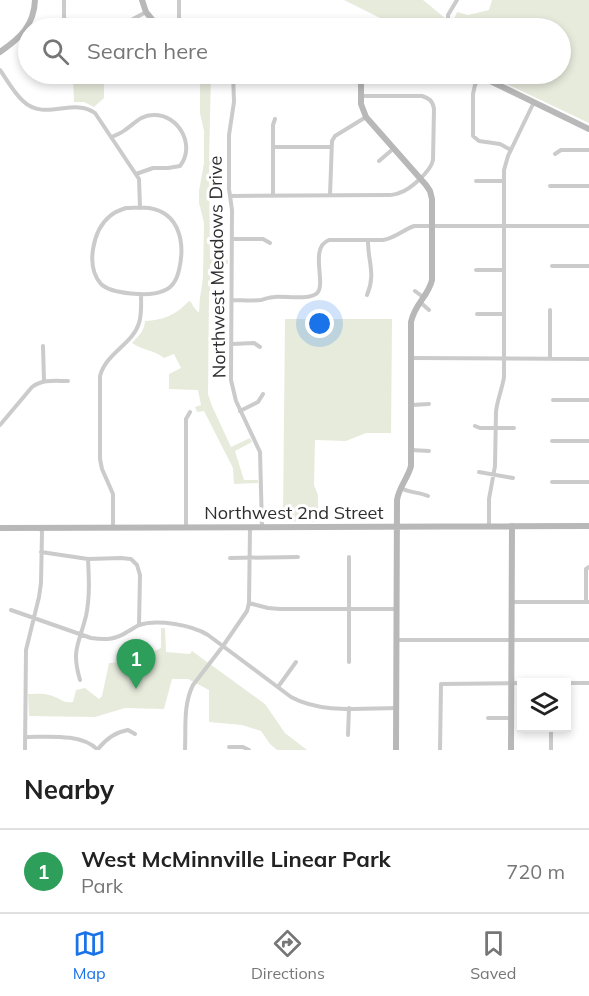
<!DOCTYPE html>
<style>
body{margin:0;font-family:Mulish,sans-serif;background:#f2f2f2;color:#222}
.controls{position:absolute;right:18px;bottom:18px;display:grid;overflow:hidden;border-radius:0px;box-shadow:0 3px 9px #0003}
.controls button{width:54px;height:54px;display:grid;place-items:center;padding:0;border:0;border-bottom:2px solid #e0e0e0;background:#fff;color:#222;font:30px sans-serif}
.you{position:absolute;left:320px;top:324px;width:21px;height:21px;margin:-15px;border:4px solid #fff;border-radius:50%;background:#1a73e8;box-shadow:0 0 0 9px #1a73e833}
.badge{display:grid;place-items:center;width:39px;height:39px;border-radius:50%;background:#1a73e8;color:#fff;font-size:20px;font-weight:700}
.pin{position:absolute;translate:-50% -50px;filter:drop-shadow(0 2px 3px #0008)}
.pin::after{content:'';position:absolute;top:32px;width:21px;height:18px;background:inherit;clip-path:polygon(0 0,100% 0,50% 100%)}
.list{margin:0;padding:0;list-style:none}
h2{display:flex;justify-content:space-between;align-items:center;height:78px;margin:0;padding:0 24px;font-size:26px}
h2 small{font-size:20px;font-weight:400;color:#767676}
.list li{display:grid;grid-template-columns:39px 1fr auto;gap:18px;align-items:center;box-sizing:border-box;height:84px;padding:0 24px;border-top:2px solid #e0e0e0}
.list b{display:block;font-size:22px;white-space:nowrap}
.list p{margin:0;font-size:20px;white-space:nowrap;color:#767676}
.list em{font-size:20px;font-style:normal;color:#767676}
.icon{flex:none;width:33px;height:33px;fill:none;stroke:currentColor;stroke-width:2;stroke-linecap:round;stroke-linejoin:round}
.map{position:relative;flex:none;width:589px;height:750px;overflow:hidden}
.search{position:absolute;background:#fff;box-shadow:0 3px 9px #0003;left:18px;right:18px;top:18px;height:66px;display:flex;align-items:center;gap:15px;box-sizing:border-box;padding:0 21px;border-radius:33px;color:#767676;font-size:22px}
.sheet{height:162px;background:#fff}
nav{display:flex;justify-content:space-around;align-items:center;box-sizing:border-box;height:84px;border-top:2px solid #e0e0e0;background:#fff;font-size:16px;color:#767676}
nav a{display:grid;justify-items:center;gap:3px}
nav .on{color:#1a73e8}
.map>svg:first-child{display:block}
.green{fill:#e7ebdc}
.lines{fill:none;stroke-linecap:round;stroke-linejoin:round}
.street{stroke:#cbcbcb;stroke-width:4}
.secondary{stroke:#b8b8b8;stroke-width:6}
.labels{text-anchor:middle;dominant-baseline:central;stroke-width:6;stroke-linejoin:round;paint-order:stroke}
.street-label{font-size:18px;fill:#2e2e2e;stroke:#fff}
</style>
<div class="map">
<svg width="589" height="750" viewBox="0 0 589 750">
<rect width="100%" height="100%" fill="#fff"/>
<path class="green" d="M344,0H423L445,18L446,28H400Z
M492,0H589V123L486,74H560V28H453L454,19L457,12L468,15L489,10Z
M73,74H104V98L94,107L84,102H74Z
M200,74H211L209,161H224V164L209,165L210,259L228,260V264H210V294H209L208,394L212,406L231,447L250,438L252,442L235,451L244,480H258V483L234,484L233,468L204,411L197,412L195,407L201,405L198,390L169,389V374L181,368L174,354L164,358C154,350 142,350 132,343C139,335 144,332 145,321C163,320 176,315 189,301L191,302L193,306L198,312H199L200,298L203,278L204,223L199,203V191L204,163V131L200,113Z
M285,319H392L391,433H366L346,441L315,440L314,485L318,495V522L283,521Z
M161,628H165L166,652L190,654L192,651L265,704L285,733L307,750H277L270,744L261,731L242,725L209,722V690L188,679H172L164,709L125,708L95,717L29,716L28,694C34,694 43,693 49,695C59,697 63,704 73,702L76,690L85,688L99,699L102,696L109,663L135,661L161,648Z"/>
<g class="lines">
<path class="street" d="M64,0V17L67,25
M127,28L133,19L146,12
M179,28V0
M448,28V15L457,0
M0,70C7,80 14,93 23,101C45,122 73,97 95,113L139,179L140,208
M233,74L234,102L229,135V189L232,210L231,380L236,401L260,452L262,527
M310,74V75
M480,76L475,85L473,94V136L479,141L500,144L511,150
M112,137C116,135 121,133 125,130C134,124 141,115 153,115C179,114 196,146 180,166L168,168H153L136,174
M273,147H331
M555,154L561,150H589
M379,161L393,149
M476,181H503
M550,186H589
M330,195L332,141L335,136L366,117
M230,196L389,195C391,195 398,194 399,193C410,190 431,171 433,160L434,109C433,101 429,98 422,96H361
M273,196V125L275,119
M126,208C133,208 142,207 149,208C181,213 185,245 179,270C177,279 172,288 163,291C150,297 111,294 101,284C85,266 93,230 110,216C114,212 120,210 126,208Z
M232,239H263L270,243
M552,266H589
M476,270H504
M415,291L423,297
M367,295C376,274 368,262 368,241
M233,300C242,300 252,301 261,300C265,299 270,297 274,297C285,296 308,300 316,294C328,286 308,248 329,240H383C395,238 403,230 414,226H589
M420,302L429,310
M477,314H504
M232,344L254,343L260,347
M43,346L44,381
M411,358L589,359
M550,359V310
M553,400H589
M412,405L429,404
M240,411L258,402L263,394
M0,425L32,387C43,379 55,381 68,381
M475,426L480,428H514
M552,441H589
M411,450L429,451
M479,472L513,478
M552,482H589
M401,488C410,493 419,492 428,496
M489,526V499L495,466L496,412C497,400 502,390 504,377V170L508,156L534,102
M113,527V494L102,469L100,459V376C106,353 133,344 139,323C142,314 141,303 141,294
M186,527V419L190,412
M41,552L88,559L121,558L131,559L137,565L140,575L139,625
M349,557V662
M230,558L298,557
M512,602H589
M586,602V569L589,567
M249,603L268,608L280,609H397
M11,610L91,638C105,640 115,640 127,632C131,630 135,627 139,625C158,619 192,625 208,635L291,697C322,714 362,708 397,708
M397,640H589
M80,680C71,650 79,644 86,616C90,597 89,578 88,559
M566,683H589
M278,687L296,662
M488,718H510
M348,735L349,708
M25,737C47,737 82,733 98,750
M229,747H243L249,750
M98,749C106,739 115,732 128,730L135,734
M25,750L26,650L39,597L41,583L42,532L41,529
M185,750C186,728 183,705 193,685L223,646L247,611L249,603L250,528
M440,750L441,684L522,683
M551,750V731"/>
<path class="secondary" d="M142,0L146,12L159,28
M0,52C20,38 34,26 35,0
M361,74V104L366,117L426,185L430,191L432,199V280C428,297 415,303 411,322V466C408,478 399,487 397,500L396,750
M476,74L589,129
M0,528L589,526
M511,750L512,526"/>
</g>
<g class="labels">
<g class="street-label">
<text transform="translate(217 267) rotate(-91)">Northwest Meadows Drive</text>
<text x="294" y="512">Northwest 2nd Street</text>
</g>
</g>
</svg>
<div class="controls">
<button><svg class="icon" aria-label="layers" viewBox="0 0 24 24"><path d="M12 4l9 5-9 5-9-5zM3 14l9 5 9-5"/></svg></button>
</div>
<div class="you"></div>
<div class="pin badge" style="left:136px;top:689px;background:#2e9e5b">1</div>
<div class="search"><svg class="icon" aria-label="search" viewBox="0 0 24 24"><circle cx="10" cy="10" r="6"/><path d="M15 15l6 6"/></svg>Search here</div>
</div>
<section class="sheet">
<h2>Nearby<small></small></h2>
<ul class="list">
<li><span class="badge" style="background:#2e9e5b">1</span><div><b>West McMinnville Linear Park</b><p>Park</p></div><em>720 m</em></li>
</ul>
</section>
<nav>
<a class="on"><svg class="icon" aria-label="map" viewBox="0 0 24 24"><path d="M3 6l6-2 6 2 6-2v14l-6 2-6-2-6 2zM9 4v14M15 6v14"/></svg>Map</a>
<a><svg class="icon" aria-label="directions" viewBox="0 0 24 24"><path d="M12 3l9 9-9 9-9-9zM9 14v-3h6M13 9l2 2-2 2"/></svg>Directions</a>
<a><svg class="icon" aria-label="saved" viewBox="0 0 24 24"><path d="M7 4h10v16l-5-4-5 4z"/></svg>Saved</a>
</nav>
